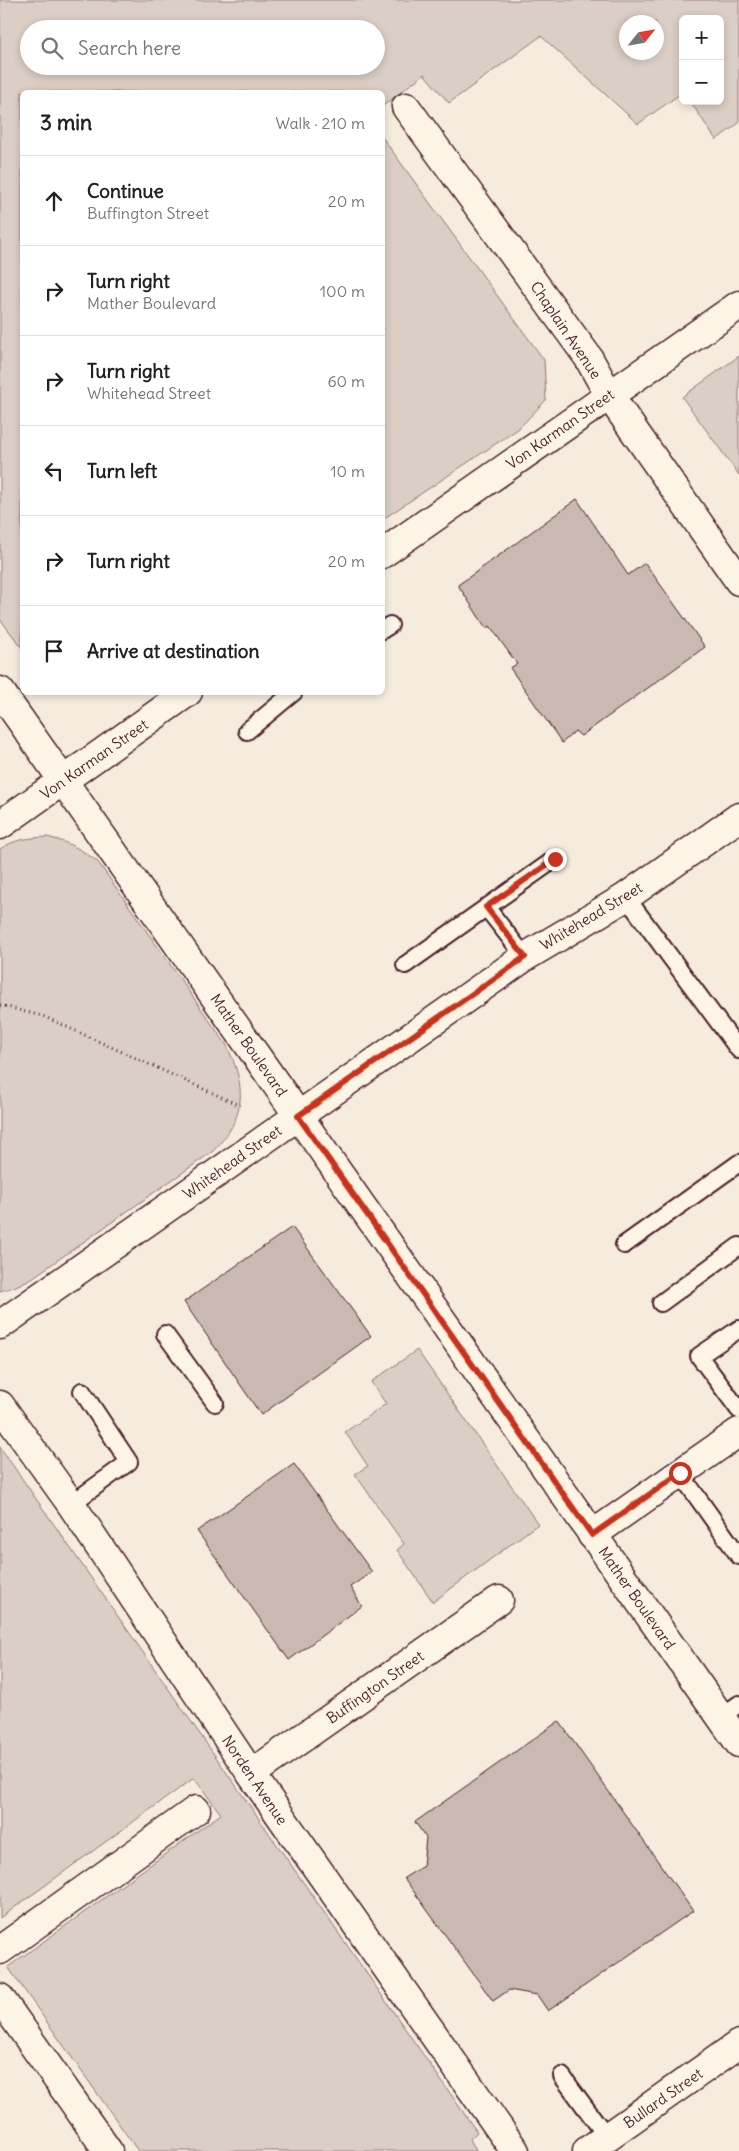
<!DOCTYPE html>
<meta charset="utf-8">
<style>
body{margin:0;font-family:Delius,sans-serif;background:#f2f2f2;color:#202124}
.controls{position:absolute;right:15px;top:15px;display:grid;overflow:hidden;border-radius:8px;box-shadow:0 2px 8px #0003}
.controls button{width:45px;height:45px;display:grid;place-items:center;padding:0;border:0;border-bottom:1px solid #e0e0e0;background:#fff;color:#202124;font:25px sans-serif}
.compass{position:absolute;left:619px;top:15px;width:45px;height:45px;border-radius:50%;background:#fff;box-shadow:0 2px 8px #0003;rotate:59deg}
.stop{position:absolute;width:15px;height:15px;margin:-11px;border:4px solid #c8321e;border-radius:50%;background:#fff}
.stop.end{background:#c8321e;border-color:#fff;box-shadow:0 1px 5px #0008}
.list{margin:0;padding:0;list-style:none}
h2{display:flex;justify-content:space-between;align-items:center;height:65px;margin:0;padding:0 20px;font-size:21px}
h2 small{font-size:16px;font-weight:400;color:#757577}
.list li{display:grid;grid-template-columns:32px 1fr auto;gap:15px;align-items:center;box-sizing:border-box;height:90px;padding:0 20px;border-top:1px solid #e0e0e0}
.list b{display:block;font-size:19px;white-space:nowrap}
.list p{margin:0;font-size:16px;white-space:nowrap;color:#757577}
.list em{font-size:16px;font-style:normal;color:#757577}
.icon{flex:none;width:28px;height:28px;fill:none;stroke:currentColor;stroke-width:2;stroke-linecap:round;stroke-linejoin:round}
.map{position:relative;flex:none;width:739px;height:2151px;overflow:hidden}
.search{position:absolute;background:#fff;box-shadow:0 2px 8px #0003;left:20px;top:20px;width:365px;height:55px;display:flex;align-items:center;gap:12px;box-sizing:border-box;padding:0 18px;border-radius:28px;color:#757577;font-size:19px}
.panel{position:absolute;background:#fff;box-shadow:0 2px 8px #0003;left:20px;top:90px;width:365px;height:605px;border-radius:8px}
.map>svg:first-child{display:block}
.green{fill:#dbcec4;stroke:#927678;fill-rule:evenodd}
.building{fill:#cab9b1;stroke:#4a1f2b}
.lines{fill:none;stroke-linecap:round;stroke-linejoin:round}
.lane-casing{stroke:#4a1f2b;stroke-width:20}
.street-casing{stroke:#4a1f2b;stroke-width:31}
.secondary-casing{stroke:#4a1f2b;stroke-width:31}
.path{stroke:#4a1f2b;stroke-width:3;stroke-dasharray:1 4;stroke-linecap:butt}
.lane{stroke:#fcf5e5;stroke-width:16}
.street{stroke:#fcf5e5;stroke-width:28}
.secondary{stroke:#fcf5e5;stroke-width:28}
.route{stroke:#c8321e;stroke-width:6}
.labels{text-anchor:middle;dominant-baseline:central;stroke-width:4;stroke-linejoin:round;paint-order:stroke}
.street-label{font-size:15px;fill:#4a1f2b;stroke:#fcf5e5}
</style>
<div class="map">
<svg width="739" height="2151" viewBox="0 0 739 2151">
<rect width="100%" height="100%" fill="#f5ecde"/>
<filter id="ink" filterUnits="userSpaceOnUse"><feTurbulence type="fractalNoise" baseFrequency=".02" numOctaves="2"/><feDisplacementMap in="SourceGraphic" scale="10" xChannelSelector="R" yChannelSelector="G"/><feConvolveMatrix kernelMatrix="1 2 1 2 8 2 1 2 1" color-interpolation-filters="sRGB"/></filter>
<g filter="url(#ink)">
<path class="green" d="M0,0H739V123L716,140L690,101H720V19H683V92L638,124L541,36L449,103L424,74L383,106L382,92H22V648L0,619ZM656,22V52H626V22ZM29,29H376V66H29Z
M382,137L544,360L546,400L518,429L383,519Z
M739,356V475L682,397Z
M47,837C68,842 81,849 98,862L226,1044C247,1087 247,1117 212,1152L32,1278L14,1287L0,1291V849C15,839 29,838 47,837Z
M417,1350L538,1524L433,1602L397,1550L404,1544L355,1474L368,1466L345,1432L386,1404L371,1382Z
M0,1447L477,2132L470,2139L476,2151H138L8,1967L221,1814L194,1778L0,1918Z"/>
<path class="building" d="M577,499L628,575L645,563L705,647L581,736L575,731L562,743L510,668L517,664L490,626L486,628L458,585Z
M292,1227L371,1336L261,1415L184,1302Z
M294,1464L372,1572L350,1587L362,1606L289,1660L197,1531Z
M559,1721L693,1911L548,2011L537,1995L509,1990L493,2001L404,1878L423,1866L426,1838L415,1822Z"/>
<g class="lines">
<defs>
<path id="lane" d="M382,630L390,625
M247,731L294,692
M626,897L739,1050
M486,907L525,957
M405,965L555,859
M624,1245L739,1163
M661,1303L739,1246
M739,1329L699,1356L739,1410
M165,1334L215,1403
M680,1473L739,1556
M71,1504L129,1462L82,1391
M720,1717L739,1704
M562,2076L607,2137"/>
<path id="street" d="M406,107L588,357L609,395L739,581
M0,1405L71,1504L251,1774L515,2151
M592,1535L739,1432
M251,1774L499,1600
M0,1950L196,1810
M587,2151L739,2044"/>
<path id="secondary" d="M382,554L739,305
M0,691L739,1743
M0,825L188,692
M0,1325L525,957L626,897L739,817
M0,1998L108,2151"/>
</defs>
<use href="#lane" class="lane-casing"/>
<use href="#street" class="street-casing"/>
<use href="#secondary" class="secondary-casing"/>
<path class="path" d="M0,1005L45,1017L239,1105"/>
<use href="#lane" class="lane"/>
<use href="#street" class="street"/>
<use href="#secondary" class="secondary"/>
</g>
</g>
<g class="lines" filter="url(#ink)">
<path class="route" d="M555,859L486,907L525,957L298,1116L592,1535L680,1473"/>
</g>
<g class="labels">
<g class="street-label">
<text transform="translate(566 330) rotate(56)">Chaplain Avenue</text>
<text transform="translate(560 429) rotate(-35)">Von Karman Street</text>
<text transform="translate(94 759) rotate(-35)">Von Karman Street</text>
<text transform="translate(591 916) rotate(-31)">Whitehead Street</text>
<text transform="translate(249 1045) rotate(55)">Mather Boulevard</text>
<text transform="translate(232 1162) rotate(-35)">Whitehead Street</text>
<text transform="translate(637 1598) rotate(55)">Mather Boulevard</text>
<text transform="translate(375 1687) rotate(-35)">Buffington Street</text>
<text transform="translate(255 1780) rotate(56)">Norden Avenue</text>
<text transform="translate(663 2098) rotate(-35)">Bullard Street</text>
</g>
</g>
</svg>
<div class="controls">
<button>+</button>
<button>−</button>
</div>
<svg class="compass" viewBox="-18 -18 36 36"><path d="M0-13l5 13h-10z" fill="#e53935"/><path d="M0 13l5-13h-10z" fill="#757577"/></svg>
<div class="stop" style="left:680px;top:1473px"></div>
<div class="stop end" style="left:555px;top:859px"></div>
<div class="search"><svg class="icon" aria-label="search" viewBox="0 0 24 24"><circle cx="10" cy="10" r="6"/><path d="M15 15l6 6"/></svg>Search here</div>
<section class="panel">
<h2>3 min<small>Walk · 210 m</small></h2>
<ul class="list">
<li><svg class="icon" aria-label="ahead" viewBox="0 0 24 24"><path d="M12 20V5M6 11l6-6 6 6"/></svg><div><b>Continue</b><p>Buffington Street</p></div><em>20 m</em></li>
<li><svg class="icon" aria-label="right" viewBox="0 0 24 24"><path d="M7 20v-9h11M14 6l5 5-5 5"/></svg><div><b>Turn right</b><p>Mather Boulevard</p></div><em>100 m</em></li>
<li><svg class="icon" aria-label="right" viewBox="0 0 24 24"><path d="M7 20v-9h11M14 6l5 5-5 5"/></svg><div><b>Turn right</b><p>Whitehead Street</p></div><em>60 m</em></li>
<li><svg class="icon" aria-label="left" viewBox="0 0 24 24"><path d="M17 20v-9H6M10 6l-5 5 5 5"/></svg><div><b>Turn left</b></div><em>10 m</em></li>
<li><svg class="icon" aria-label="right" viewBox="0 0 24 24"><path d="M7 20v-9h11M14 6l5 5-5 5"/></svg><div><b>Turn right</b></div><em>20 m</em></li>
<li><svg class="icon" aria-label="arrive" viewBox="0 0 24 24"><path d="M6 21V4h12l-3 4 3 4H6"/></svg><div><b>Arrive at destination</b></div></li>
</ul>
</section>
</div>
